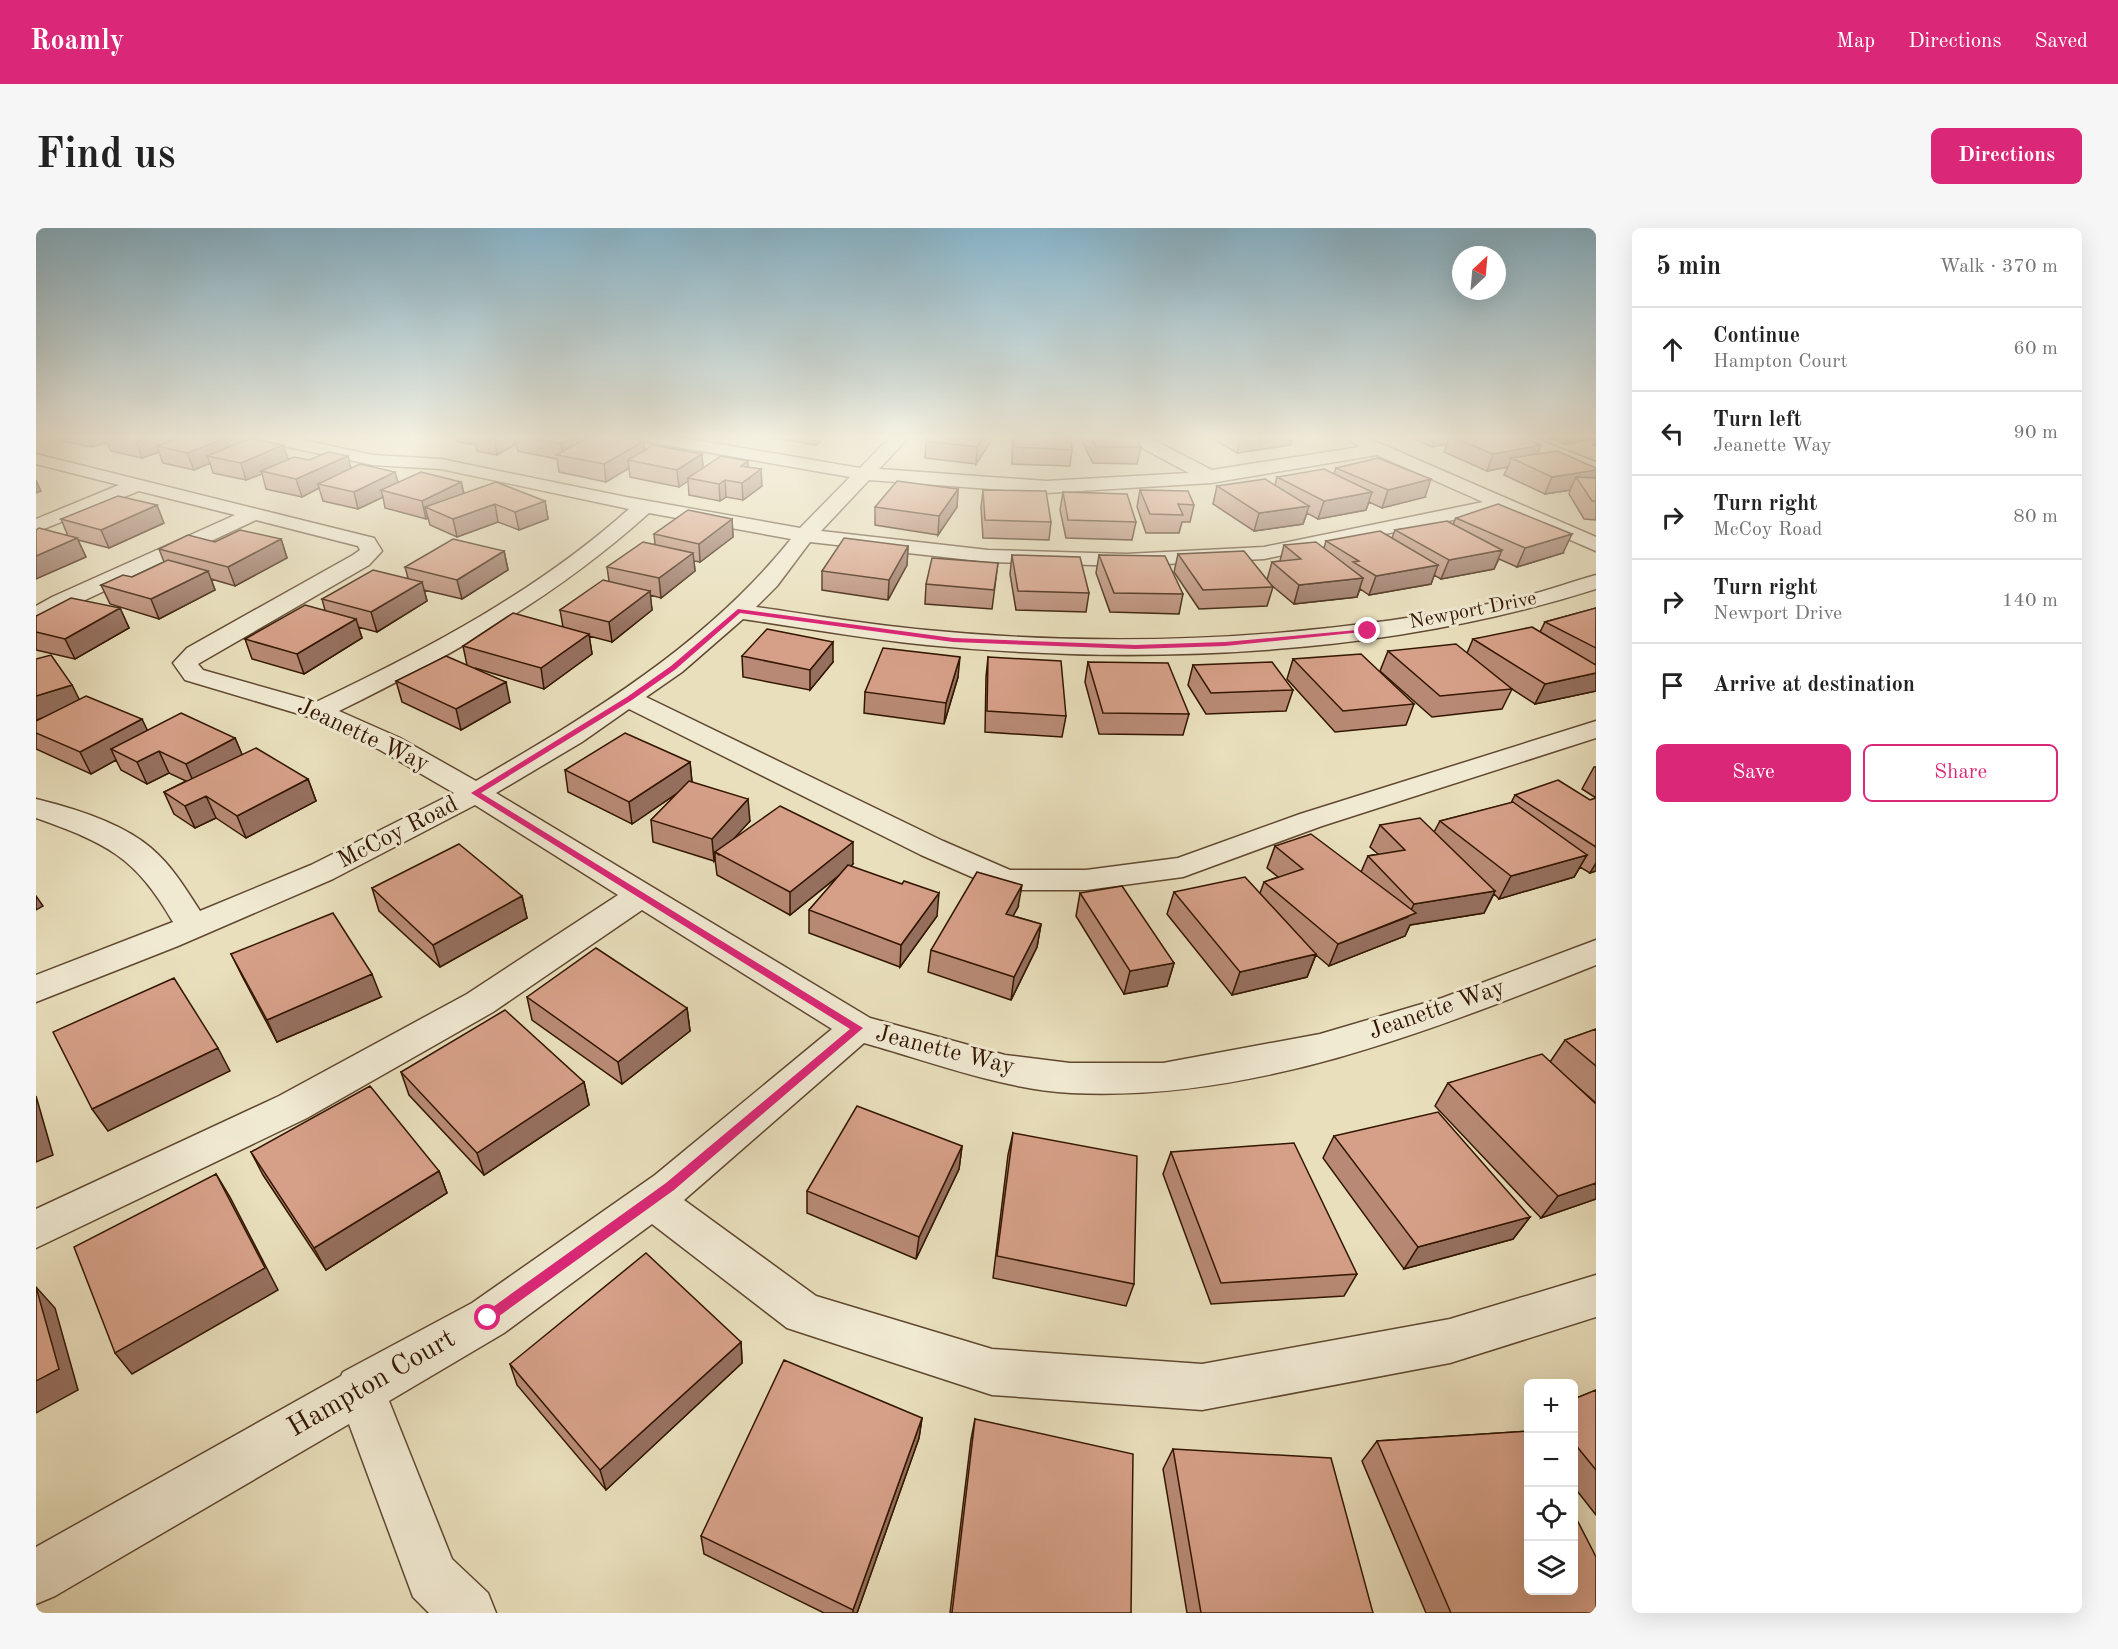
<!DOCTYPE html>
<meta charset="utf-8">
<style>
body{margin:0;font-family:"Old Standard TT",serif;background:#f6f6f6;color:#222}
.controls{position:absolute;right:18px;bottom:18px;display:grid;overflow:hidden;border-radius:9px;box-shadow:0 6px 24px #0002}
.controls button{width:54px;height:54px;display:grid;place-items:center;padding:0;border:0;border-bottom:2px solid #e0e0e0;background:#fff;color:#222;font:30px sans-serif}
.compass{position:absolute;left:1416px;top:18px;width:54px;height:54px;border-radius:50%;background:#fff;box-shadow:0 6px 24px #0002;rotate:26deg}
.stop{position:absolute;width:18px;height:18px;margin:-14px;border:4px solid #db2777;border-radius:50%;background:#fff}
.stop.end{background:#db2777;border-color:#fff;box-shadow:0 2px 6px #0008}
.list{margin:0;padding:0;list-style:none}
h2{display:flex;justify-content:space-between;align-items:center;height:78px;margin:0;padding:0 24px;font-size:26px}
h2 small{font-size:20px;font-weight:400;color:#767676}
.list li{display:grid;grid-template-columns:39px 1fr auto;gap:18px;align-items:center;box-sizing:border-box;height:84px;padding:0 24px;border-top:2px solid #e0e0e0}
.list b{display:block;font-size:22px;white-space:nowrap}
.list p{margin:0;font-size:20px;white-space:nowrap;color:#767676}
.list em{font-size:20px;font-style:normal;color:#767676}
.actions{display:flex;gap:12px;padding:18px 24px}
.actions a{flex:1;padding:14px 0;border:2px solid #db2777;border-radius:9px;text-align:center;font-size:21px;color:#db2777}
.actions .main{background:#db2777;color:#fff}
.icon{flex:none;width:33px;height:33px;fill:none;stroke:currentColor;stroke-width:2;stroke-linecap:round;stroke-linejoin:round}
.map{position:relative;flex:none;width:1560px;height:1385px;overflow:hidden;border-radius:9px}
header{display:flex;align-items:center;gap:36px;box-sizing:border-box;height:84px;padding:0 30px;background:#db2777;color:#fff}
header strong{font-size:28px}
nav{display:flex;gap:33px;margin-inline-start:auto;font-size:21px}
.intro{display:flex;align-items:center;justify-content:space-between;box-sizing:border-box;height:144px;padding:0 36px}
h1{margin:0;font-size:42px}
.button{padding:15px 27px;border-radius:9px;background:#db2777;color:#fff;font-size:21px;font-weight:700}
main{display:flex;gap:36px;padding:0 36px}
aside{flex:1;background:#fff;border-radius:9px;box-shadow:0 6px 24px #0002}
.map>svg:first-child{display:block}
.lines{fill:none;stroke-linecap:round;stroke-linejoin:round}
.minor-casing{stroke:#604830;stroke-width:3}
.minor{fill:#f1ead3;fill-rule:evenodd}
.wall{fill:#b88a75;stroke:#331601;stroke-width:1.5}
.shaded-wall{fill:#96705f;stroke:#331601;stroke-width:1.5}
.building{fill:#d6a088;stroke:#331601;stroke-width:1.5}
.route{fill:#db2777}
.labels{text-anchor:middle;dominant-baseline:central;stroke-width:6;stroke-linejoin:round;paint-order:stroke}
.far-street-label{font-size:20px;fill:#331601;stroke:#f1ead3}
.street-label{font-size:24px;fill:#331601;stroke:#f1ead3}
.near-street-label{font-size:28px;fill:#331601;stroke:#f1ead3}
</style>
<header>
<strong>Roamly</strong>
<nav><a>Map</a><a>Directions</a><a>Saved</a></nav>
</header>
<div class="intro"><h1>Find us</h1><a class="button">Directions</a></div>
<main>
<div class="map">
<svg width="1560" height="1385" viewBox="0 0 1560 1385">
<rect width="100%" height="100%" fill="#e9dfbc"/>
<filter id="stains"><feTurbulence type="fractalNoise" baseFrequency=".00333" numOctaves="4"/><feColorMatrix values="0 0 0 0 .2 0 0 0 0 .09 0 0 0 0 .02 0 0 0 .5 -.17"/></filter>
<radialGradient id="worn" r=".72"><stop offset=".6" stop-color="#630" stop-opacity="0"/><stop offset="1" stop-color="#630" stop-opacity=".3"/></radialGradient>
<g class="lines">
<defs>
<path id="minor" d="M215,208H248L337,227L405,231L590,269L764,300L814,249L607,213L598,208H636L824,240L855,208H874L843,241L1010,253L1153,245L1091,212L1088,208H1110L1176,242L1323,219L1314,212L1317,208H1327L1560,309V323L1465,282L1228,331L1090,338L952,334L774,314L741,358L720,379C776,387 833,397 890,402C1084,421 1282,411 1473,372C1502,366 1531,355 1560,347V361C1350,428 1109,438 891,417C829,411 768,400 707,391L646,444L610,469L907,613L974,642H1050L1142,630L1264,586L1560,493V510L1286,598L1147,649L1050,662H970L959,659L885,627L593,481L546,514L460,565L834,790L969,827L1034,835H1127L1284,806L1406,770L1560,712V737C1394,803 1217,874 1035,865C965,861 896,834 828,815L648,972L780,1068L956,1121L1166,1136L1414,1091L1560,1047V1089L1414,1135L1166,1182L956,1167L751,1100L616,996L468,1105L353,1173L416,1331L452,1365L460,1385H393L377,1369L313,1196L19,1368L0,1376V1319L305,1148L307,1144L436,1075L619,947L796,801L606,682L457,784L271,890L0,1020V981L243,868L431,766L582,667L439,577L297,651L142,718L0,774V747L137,694C99,628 70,615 0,590V571C37,580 86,595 115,620C136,638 150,661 164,683L275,637L418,565L344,522L273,489L149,452L137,435L151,420L317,327L324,322L322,318L220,292L0,395V378L16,369L199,287L103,263L0,304V291L83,257L0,236V226L338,310L346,323L333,337L162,436L167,442L280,474C392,421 500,364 593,281L405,241L337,237L224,213ZM1341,227L1447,274L1228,319L1090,326L952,322L785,303L833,252L1010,265L1175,255ZM613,285L755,311C671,416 555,486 440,553L364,510L303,483C415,428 520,369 613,285Z
M1468,208H1492L1560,234V246L1471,212Z"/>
</defs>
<use href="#minor" class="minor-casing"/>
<use href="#minor" class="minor"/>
</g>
<path class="wall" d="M25,208H205L206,213L247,217L252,231L315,240L362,254H425L428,265L509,273L512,291L483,302L462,294L421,309L394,297L392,290L390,291L349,280L347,269L322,281L287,273L283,260L266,269L230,261L226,245L210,252L177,245L174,235L158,242L127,235L123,224L106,230L75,223L71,214L56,219L27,213Z
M420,208H551L552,210L609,222L666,226L667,240L712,233V239L726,258L707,272L690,269L684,273L653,267L652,253L643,259L594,249L593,240L570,254L523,244L521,231L482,223L480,216L461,227L441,223L440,217L422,214Z
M734,208H792L780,217L734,209Z
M894,208H956L955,213L940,236L889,230L890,213Z
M976,208H1034L1036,222L1034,238L976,236Z
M1048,208H1098L1105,219L1101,236L1057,235L1047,215Z
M1172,208H1257L1254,217L1201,225Z
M1373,208H1482L1505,217L1501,226L1560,250V292L1548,291L1533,266L1534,262L1509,266L1468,247L1472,239L1451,243L1408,224L1411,216L1396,219Z
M1510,208H1560V218L1557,217L1559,211L1528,216Z
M1300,240L1389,269L1346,280L1333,274L1330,282L1282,291L1271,285L1267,296L1218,303L1177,276L1181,258L1239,257L1241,249L1298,246Z
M922,261L921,279L902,307L839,297V279Z
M947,262L1015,294L1013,312L947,310L945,279Z
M1104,262L1158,277L1154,294H1146L1143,305H1110L1101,279Z
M1027,264L1100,294L1096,312L1030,310L1024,282Z
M1420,290L1527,325L1481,339L1463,331L1458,341L1405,351L1398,347L1395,356L1333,367L1324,361L1321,369L1258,376L1234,356L1237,359L1231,378L1163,381L1138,344L1142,326L1231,352L1236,334L1244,333L1248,317L1288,320L1290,313L1356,310L1359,302L1417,296Z
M25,291L128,295L73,320L42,312L50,329L32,308Z
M696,291L697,309L664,334L658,333L659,343L625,370L614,367L616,382L576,414L553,408L556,426L508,461L439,440L474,474L425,502L366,474L360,453L431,437L427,418L527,399L524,382L573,353L571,339L619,316L618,306Z
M245,311L251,330L199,358L175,351L179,362L123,391L74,376L65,357L96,349L128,334L123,321L179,314Z
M872,318L871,337L852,372L786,362V343Z
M468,323L472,342L426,371L388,362L391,373L341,404L322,399L326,410L268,446L216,431L209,411L289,382L286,371L372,350L369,339Z
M976,327L1053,365L1050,384L980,382L974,346Z
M1063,327L1147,366L1143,386L1074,384L1060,345Z
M962,335L956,381L889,376L890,356Z
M84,380L93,400L39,431L0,422V388Z
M1560,380V463L1499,476L1476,461L1466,481L1396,489L1344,443L1352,423L1431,425L1437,411L1504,404L1509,394Z
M706,428L797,434L774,462L707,449Z
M952,429L1030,488L1026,509L949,504L950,449Z
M0,431L36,457L43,472L111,502L199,510L206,527L272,551L280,573L210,610L180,590L159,600L138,586L128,564L150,553L133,545L111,556L85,542L80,532L55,546L0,521V493L6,490L0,492Z
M1257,431L1378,476L1370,497L1299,504L1251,451Z
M1052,434L1153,486L1147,507L1063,506L1049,454Z
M1157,437L1257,462L1250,483L1170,486L1152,457Z
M922,449L908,496L828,485L829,464Z
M654,534L656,554L714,593L696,612L817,636L815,638L901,688L864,739L773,705V682L804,647L754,687L681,647L679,631L678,633L617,614L615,592L642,565L596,596L532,564L529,542Z
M1558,539H1560V570L1546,561Z
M1479,567L1554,572L1560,570V643L1554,645L1544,639L1538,649L1463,671L1458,666L1448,685L1374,697L1369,708L1293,738L1280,727L1271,749L1196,767L1131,686L1138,664L1224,665L1228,654L1242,649L1231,640L1239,618L1325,644L1332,628L1342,626L1334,619L1344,597L1398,604L1404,593L1475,575Z
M336,660L486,668L491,690L404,739L343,683Z
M1044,665L1138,735L1131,758L1088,766L1040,688Z
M982,679L977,688L1005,696L1001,719L975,772L892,744L895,722Z
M195,726L345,769L241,814L206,748Z
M491,769L651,780L654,803L586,856L496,792Z
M1560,801V875L1536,854L1560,971L1505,990L1399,878L1412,855L1514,834L1529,812Z
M365,844L548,854L553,877L448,947L373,867Z
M977,905L1098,1056L1090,1078L957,1050L972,927Z
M1298,908L1494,989L1477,1011L1368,1041L1287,930Z
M926,918L923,941L880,1031L771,985V963Z
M215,924L403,943L411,965L290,1042L227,947Z
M1135,924L1321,1046L1308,1068L1175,1076L1127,946Z
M705,1114L706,1135L570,1262L481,1157L474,1136Z
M1560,1162V1287L1538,1259V1171Z
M886,1190L883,1210L821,1385H788L668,1326L665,1308Z
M939,1191L1095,1385H914L935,1211Z
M1492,1201V1362L1560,1385H1390L1326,1233L1341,1213L1492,1203L1491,1202Z
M1137,1221L1337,1385H1151L1127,1241Z"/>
<path class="shaded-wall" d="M51,208H69L71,214L56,219Z
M115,208H148L121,218L123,224L106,230L100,214Z
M195,208H205L209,221L171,228L174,235L158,242L151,225Z
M462,208H479L480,216L461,227L458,210Z
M540,208H551L553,218L527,228L525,216Z
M780,208H792L780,217Z
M949,208H956L955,213L940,236L941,219Z
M1205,208H1257L1254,217L1201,225Z
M1399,208H1414L1411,216L1396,219Z
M1531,208H1560V209L1559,211L1528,216Z
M608,213L609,230L592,232L593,240L570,254L568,236Z
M247,217L253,234L225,243L226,246L210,252L205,235Z
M1505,217L1498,234L1475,230L1472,239L1451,243L1457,226Z
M666,226L667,243L652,250V253L643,259L641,242Z
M312,228L316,245L282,256L283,260L266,269L260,251Z
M712,233L713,250L705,238Z
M725,241L726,258L707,272L706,255Z
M1560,242V247L1555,259L1540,249L1534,262L1509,266L1516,249Z
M359,244L364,261L345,262L347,269L322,281L318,264Z
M1395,251L1389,269L1346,280L1352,262Z
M0,252L5,263L0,265Z
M689,252L690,269L684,273L683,256Z
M425,254L429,272L389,279L392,290L390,291L386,273Z
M922,261L921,279L902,307L903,288Z
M1336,264L1330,282L1282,291L1288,273Z
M509,273L512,291L483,302L479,284Z
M459,276L462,294L421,309L417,291Z
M121,277L128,295L73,320L65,302Z
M1273,278L1267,296L1218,303L1223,285Z
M696,291L697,309L664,334L663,316Z
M1536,306L1527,325L1481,339L1489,320Z
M41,310L50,329L0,351V328Z
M245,311L251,330L199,358L192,339Z
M872,318L871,337L852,372L853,352Z
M1466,322L1458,341L1405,351L1413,332Z
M468,323L472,342L426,371L421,352Z
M657,325L659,343L625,370L623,350Z
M1402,337L1395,356L1333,367L1340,348Z
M172,343L179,362L123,391L115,371Z
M1327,350L1321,369L1258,376L1263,357Z
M386,354L391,373L341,404L335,384Z
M614,363L616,382L576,414L573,394Z
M84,380L93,400L39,431L29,411Z
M320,391L326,410L268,446L261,426Z
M553,406L556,426L508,461L505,440Z
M797,414V434L774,462V442Z
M924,429L922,449L908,496L910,475Z
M1560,445V463L1499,476L1509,456Z
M470,454L474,474L425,502L420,481Z
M36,457L46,477L0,492V468Z
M106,491L116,512L75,521L80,532L55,546L44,524Z
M199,510L208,531L159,558L150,536Z
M123,523L133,545L111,556L101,534Z
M654,534L656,555L596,596L593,574Z
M272,551L280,573L210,610L201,588Z
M170,568L180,590L159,600L149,578Z
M712,571L714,593L683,627L679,624V631L678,633L676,611Z
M817,614V636L754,687V664Z
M1551,627L1538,649L1463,671L1475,648Z
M1560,635V643L1554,645Z
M986,657L982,679L966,708L970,686Z
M1459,663L1448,685L1374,697L1369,708L1293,738L1302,716L1372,689L1378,676Z
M903,665L901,688L864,739L865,717Z
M0,668L7,678L0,682Z
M486,668L491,690L404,739L397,717Z
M1005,696L1001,719L975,772L978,749Z
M1280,726L1271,749L1196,767L1204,744Z
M1138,735L1131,758L1088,766L1094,743Z
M336,746L345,769L241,814L231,792Z
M651,780L654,803L586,856L582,834Z
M182,820L194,843L72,903L56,881Z
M548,854L553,877L448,947L441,925Z
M0,868L17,927L0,934Z
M926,918L923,941L880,1031L883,1009Z
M403,943L411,965L290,1042L278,1020Z
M180,946L194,969L242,1062L96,1146L79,1125Z
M1560,955V971L1505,990L1522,968Z
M1494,989L1477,1011L1368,1041L1382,1019Z
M0,1059L19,1080L42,1162L0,1185Z
M705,1114L706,1135L570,1262L564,1242Z
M886,1190L883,1210L821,1385H817V1382Z"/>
<path class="building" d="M73,208H115L100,214Z
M148,208H195L151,225L121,218Z
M445,208H462L458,210Z
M483,208H540L525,216Z
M555,208H579L608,213L568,236L520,227Z
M894,208H949L941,219L890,213Z
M978,208H1034L1036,222L978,219Z
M1054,208H1098L1105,219H1060Z
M1414,208H1482L1505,217L1457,226Z
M215,210L247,217L205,235L171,228Z
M617,217L666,226L641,242L592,232Z
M1521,223L1560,240V242L1516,249L1475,230Z
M292,224L312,228L260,251L225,243L258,229L273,232Z
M685,228L712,233L705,238L725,241L706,255L689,252L683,256L652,250Z
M1342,230L1395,251L1352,262L1300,240Z
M324,236L359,244L318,264L282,256Z
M1288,241L1336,264L1288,273L1241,249Z
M385,244L425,254L386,273L345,262Z
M1540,249L1560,250V273H1556Z
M1229,251L1273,278L1223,285L1181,258Z
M861,253L922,261L903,288L839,279Z
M460,254L509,273L479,284L459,276L417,291L389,279Z
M947,262L1010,263L1015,294L949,292Z
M1104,262L1152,263L1158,277L1142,276L1147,287L1114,286Z
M1027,264L1091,266L1100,294L1032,292Z
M82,268L121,277L65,302L25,291Z
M1462,276L1536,306L1489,320L1420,290Z
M652,282L696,291L663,316L618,306Z
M1411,293L1466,322L1413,332L1359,302Z
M3,300L41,310L0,328V302Z
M204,302L245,311L192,339L123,321L152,307L179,314Z
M1344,303L1402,337L1340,348L1317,334L1323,333L1290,313Z
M808,310L872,318L853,352L786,343Z
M417,311L468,323L421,352L369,339Z
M607,314L657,325L623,350L571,339Z
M1280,314L1327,350L1263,357L1236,334L1265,331L1248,317Z
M1208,323L1237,359L1167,362L1142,326Z
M976,327L1044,329L1053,365L982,363Z
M1063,327L1129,328L1147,366L1078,365Z
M896,330L962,335L958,362L890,356Z
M132,332L172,343L115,371L65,357L87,347L96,349Z
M337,342L386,354L335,384L286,371Z
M567,352L614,363L573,394L524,382Z
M35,370L84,380L29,411L0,404V388Z
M269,377L320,391L261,426L209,411Z
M1560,380V420L1509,394Z
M477,385L553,406L505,440L427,418Z
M1496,399L1560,437V445L1509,456L1437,411Z
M731,401L797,414L774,442L706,428Z
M1420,416L1476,461L1404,468L1352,423Z
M847,420L924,429L910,475L829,464Z
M1325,426L1378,476L1307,483L1257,431Z
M15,427L36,457L0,468V431Z
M410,428L470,454L420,481L360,453Z
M952,429L1025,433L1030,488L951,483Z
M1052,434L1132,435L1153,486L1067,485Z
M1236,434L1257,462L1175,465L1157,437Z
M50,468L106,491L44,524L0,505V493Z
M145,485L199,510L150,536L123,523L101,534L75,521Z
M589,505L654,534L593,574L529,542Z
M220,520L272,551L201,588L170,568L149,578L128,564Z
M1522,552L1554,572L1560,570V619L1479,567Z
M653,553L712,571L676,611L615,592Z
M1477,574L1551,627L1475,648L1404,593Z
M744,578L817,614L754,664L679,624Z
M1384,590L1459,663L1378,676L1332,628L1369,622L1344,597Z
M1275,606L1380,685L1302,716L1228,654L1267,641L1239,618Z
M423,616L486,668L397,717L336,660Z
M812,637L866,656L868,653L903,665L865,717L773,682Z
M941,644L986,657L970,686L1005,696L978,749L895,722Z
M1209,649L1280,726L1204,744L1138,664Z
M1086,658L1138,735L1094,743L1044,665Z
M297,685L336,746L231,792L195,726Z
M560,720L651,780L582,834L491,769Z
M138,750L182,820L56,881L17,804Z
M469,782L548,854L441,925L365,844Z
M1560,801V838L1529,812Z
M1506,826L1560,876V955L1522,968L1412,855Z
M334,858L403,943L278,1020L215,924Z
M821,878L926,918L883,1009L771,963Z
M1402,884L1494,989L1382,1019L1298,908Z
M977,905L1101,928L1098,1056L961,1028Z
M1258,915L1321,1046L1185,1055L1135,924Z
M180,946L229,1040L79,1125L38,1019Z
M610,1025L705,1114L564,1242L474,1136Z
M0,1059L23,1141L0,1153Z
M748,1132L886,1190L817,1382L665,1308Z
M1560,1162V1242L1538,1215V1171Z
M939,1191L1097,1226L1095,1385H916Z
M1492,1203V1362H1538V1286L1560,1329V1385H1415L1341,1213Z
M1137,1221L1295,1230L1337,1385H1165Z"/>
<linearGradient id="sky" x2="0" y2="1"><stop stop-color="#88b8d0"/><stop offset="0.52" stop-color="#f5f1e1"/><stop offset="1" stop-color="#f5f1e1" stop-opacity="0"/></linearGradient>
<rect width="1560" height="402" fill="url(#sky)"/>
<path class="route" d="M702,381L917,410L1099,417L1189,414L1332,401L1336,403L1189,418L1099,421L917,414L704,385L640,441L596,472L445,565L827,800L638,962L452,1096L447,1094V1086L630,955L814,801L435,565L591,469L635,438Z"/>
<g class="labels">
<g class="far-street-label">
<text transform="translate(1437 383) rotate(-11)">Newport Drive</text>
</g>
<g class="street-label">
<text transform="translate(327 508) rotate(25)">Jeanette Way</text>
<text transform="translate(362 605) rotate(-27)">McCoy Road</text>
<text transform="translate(1401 782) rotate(-19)">Jeanette Way</text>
<text transform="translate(909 823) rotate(14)">Jeanette Way</text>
</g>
<g class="near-street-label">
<text transform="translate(336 1156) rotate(-30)">Hampton Court</text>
</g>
</g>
<rect width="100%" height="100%" filter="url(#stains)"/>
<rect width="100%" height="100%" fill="url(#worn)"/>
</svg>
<div class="controls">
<button>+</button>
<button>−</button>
<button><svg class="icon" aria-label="locate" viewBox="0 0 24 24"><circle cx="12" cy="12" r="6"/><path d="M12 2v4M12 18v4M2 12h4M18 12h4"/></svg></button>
<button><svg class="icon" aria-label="layers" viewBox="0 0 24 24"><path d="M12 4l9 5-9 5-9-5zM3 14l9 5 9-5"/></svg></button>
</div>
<svg class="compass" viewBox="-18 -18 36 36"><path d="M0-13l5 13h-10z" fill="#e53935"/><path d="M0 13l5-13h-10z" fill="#767676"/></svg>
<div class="stop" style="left:452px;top:1090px"></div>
<div class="stop end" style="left:1332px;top:403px"></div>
</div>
<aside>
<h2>5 min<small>Walk · 370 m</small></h2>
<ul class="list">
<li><svg class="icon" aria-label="ahead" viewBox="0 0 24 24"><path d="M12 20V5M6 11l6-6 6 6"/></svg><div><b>Continue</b><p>Hampton Court</p></div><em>60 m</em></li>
<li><svg class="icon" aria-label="left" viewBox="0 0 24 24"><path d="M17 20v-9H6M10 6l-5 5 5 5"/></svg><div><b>Turn left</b><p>Jeanette Way</p></div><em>90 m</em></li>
<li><svg class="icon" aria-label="right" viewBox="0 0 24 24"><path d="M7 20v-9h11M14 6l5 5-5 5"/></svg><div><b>Turn right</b><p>McCoy Road</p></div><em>80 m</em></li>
<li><svg class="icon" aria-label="right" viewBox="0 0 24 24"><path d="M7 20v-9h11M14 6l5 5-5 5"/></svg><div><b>Turn right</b><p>Newport Drive</p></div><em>140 m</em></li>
<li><svg class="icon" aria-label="arrive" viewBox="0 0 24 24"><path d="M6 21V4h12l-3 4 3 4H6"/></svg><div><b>Arrive at destination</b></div></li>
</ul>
<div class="actions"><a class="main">Save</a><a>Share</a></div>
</aside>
</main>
